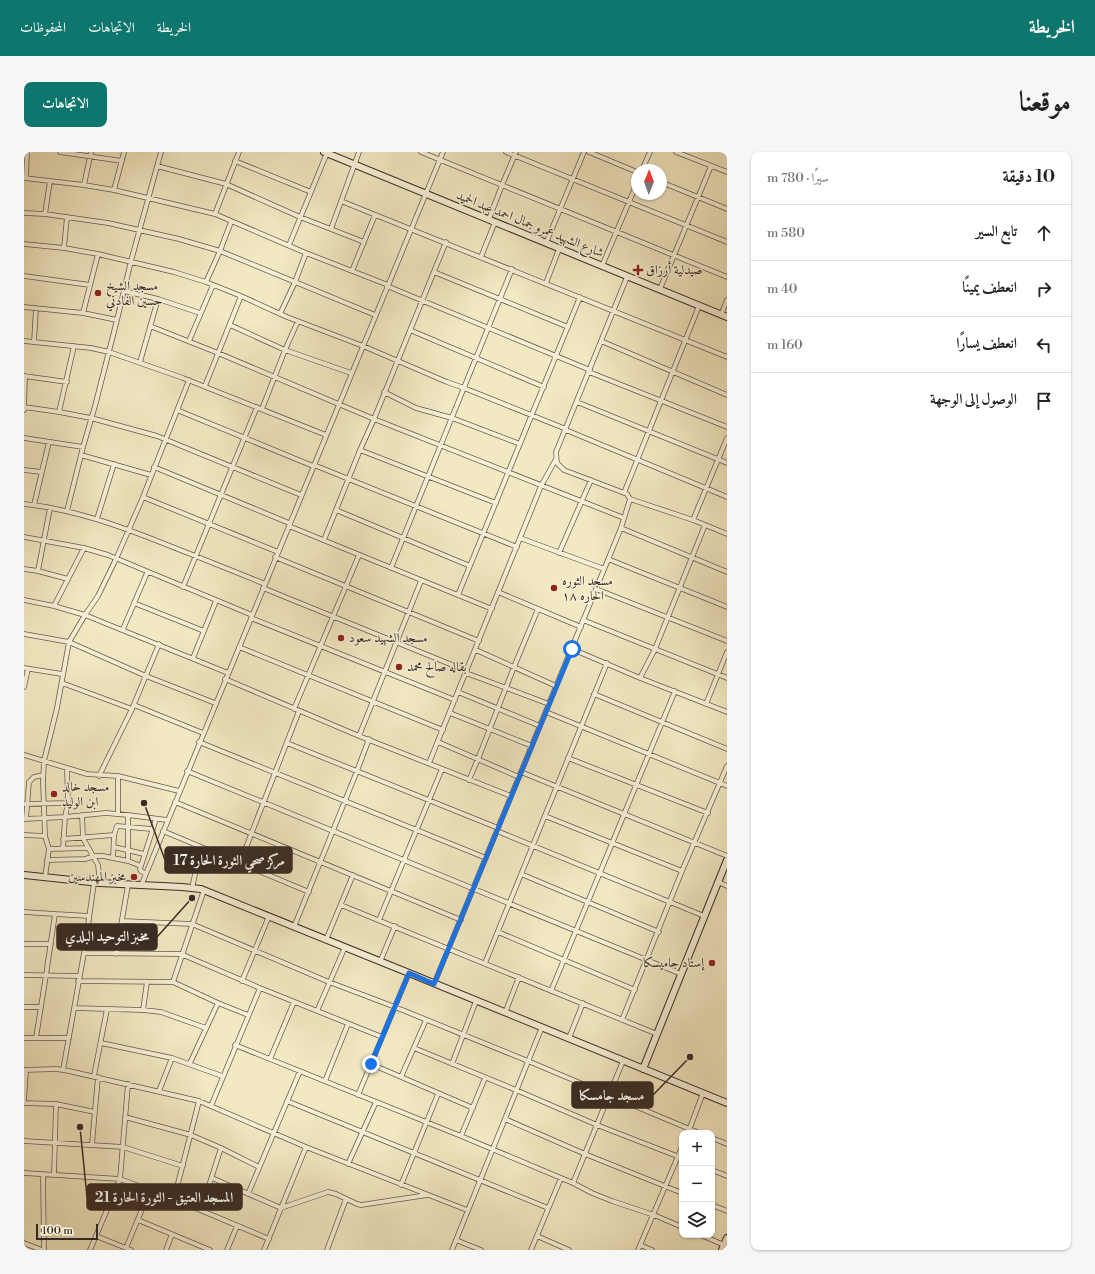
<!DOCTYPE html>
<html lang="ar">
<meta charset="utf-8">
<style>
body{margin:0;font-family:"Libre Bodoni",Amiri,serif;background:#f6f6f6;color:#222;direction:rtl}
.controls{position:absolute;right:12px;bottom:12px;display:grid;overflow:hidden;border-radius:8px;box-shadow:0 1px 3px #0004}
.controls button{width:36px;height:36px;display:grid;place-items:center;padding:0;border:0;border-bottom:1px solid #e0e0e0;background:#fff;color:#222;font:20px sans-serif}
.compass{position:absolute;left:607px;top:12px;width:36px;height:36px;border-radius:50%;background:#fff;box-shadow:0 1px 3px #0004;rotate:1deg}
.scale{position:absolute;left:12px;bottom:10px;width:62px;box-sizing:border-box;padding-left:4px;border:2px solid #372a23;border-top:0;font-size:11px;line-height:14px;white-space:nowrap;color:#372a23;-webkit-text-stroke:3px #f7f0d7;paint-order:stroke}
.stop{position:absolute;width:12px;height:12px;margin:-9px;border:3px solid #1a73e8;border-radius:50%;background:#fff}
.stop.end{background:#1a73e8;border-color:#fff;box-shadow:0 1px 4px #0008}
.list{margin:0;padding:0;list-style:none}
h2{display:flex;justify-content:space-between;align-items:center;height:52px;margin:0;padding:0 16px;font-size:17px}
h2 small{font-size:13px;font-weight:400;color:#767676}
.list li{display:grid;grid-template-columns:26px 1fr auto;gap:12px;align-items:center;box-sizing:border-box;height:56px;padding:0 16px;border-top:1px solid #e0e0e0}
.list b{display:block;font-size:15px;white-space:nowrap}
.list em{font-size:13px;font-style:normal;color:#767676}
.icon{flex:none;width:22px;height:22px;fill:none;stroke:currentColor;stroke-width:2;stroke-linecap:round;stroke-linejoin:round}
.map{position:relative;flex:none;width:703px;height:1098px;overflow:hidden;direction:ltr;border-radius:8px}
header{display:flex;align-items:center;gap:24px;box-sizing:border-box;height:56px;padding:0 20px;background:#0f766e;color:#fff}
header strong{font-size:19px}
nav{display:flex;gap:22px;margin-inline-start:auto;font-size:14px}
.intro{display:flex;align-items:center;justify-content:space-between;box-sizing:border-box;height:96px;padding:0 24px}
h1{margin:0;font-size:28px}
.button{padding:10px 18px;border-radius:8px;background:#0f766e;color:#fff;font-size:14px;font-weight:700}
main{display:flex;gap:24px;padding:0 24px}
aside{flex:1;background:#fff;border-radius:8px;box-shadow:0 1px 3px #0004}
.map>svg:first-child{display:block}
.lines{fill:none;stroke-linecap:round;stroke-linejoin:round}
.street-casing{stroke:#665a4b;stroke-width:5.5}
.secondary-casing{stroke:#372a23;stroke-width:8}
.street{stroke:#f7f0d7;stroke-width:4}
.secondary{stroke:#f7f0d7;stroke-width:6}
.route{stroke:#1a73e8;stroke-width:5}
.poi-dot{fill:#8f2418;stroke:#f7f0d7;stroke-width:1.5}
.labels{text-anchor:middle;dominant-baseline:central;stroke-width:3;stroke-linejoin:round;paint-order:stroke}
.street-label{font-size:13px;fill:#372a23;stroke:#f7f0d7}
.poi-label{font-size:13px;fill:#372a23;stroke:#f7f0d7;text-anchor:start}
.leader{fill:none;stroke:#372a23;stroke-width:1.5}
.callout-dot{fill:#372a23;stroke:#f7f0d7;stroke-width:1.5}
.callout{fill:#372a23;stroke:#372a23;stroke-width:1.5}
.callout-label{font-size:14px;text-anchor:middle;font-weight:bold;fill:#fff}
</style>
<header>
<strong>الخريطة</strong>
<nav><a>الخريطة</a><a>الاتجاهات</a><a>المحفوظات</a></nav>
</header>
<div class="intro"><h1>موقعنا</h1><a class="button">الاتجاهات</a></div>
<main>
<aside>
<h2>10 دقيقة<small>سيرًا · 780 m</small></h2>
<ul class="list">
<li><svg class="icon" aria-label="ahead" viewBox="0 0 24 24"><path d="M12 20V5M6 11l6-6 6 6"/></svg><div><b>تابع السير</b></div><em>580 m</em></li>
<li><svg class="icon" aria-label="right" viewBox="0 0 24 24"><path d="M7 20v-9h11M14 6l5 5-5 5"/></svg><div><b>انعطف يمينًا</b></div><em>40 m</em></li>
<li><svg class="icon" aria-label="left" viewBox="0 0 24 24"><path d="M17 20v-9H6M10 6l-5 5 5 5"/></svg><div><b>انعطف يسارًا</b></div><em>160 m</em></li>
<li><svg class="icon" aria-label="arrive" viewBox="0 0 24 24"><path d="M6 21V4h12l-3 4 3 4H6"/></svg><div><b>الوصول إلى الوجهة</b></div></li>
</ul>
</aside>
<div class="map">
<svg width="703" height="1098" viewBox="0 0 703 1098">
<rect width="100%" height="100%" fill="#f2e8c2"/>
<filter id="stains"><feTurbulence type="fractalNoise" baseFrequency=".005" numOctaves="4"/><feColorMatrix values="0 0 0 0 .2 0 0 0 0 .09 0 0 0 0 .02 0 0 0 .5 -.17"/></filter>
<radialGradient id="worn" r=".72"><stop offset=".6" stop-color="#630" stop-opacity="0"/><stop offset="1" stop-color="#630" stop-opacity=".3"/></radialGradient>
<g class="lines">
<defs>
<path id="street" d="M36,0L98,9
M397,0L703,125
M482,0L703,90
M565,0L613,20
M652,0L703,20
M211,9L287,40
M133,14L202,32L276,65L340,90
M618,18L626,0
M0,26L60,33L90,38L191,62L282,101L364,133
M2,26L3,0
M637,30L703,57
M60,33L67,0
M90,38L100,0
M317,49L703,205
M0,61L21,62L84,71L155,87L196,99L351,163
M21,62L26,29
M191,62L215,0
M465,67L478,33L492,0
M307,77L335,0
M522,91L560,0
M0,92L40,96L74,102L150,120L182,130L217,144L263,165L339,194L423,230L440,236L542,277
M265,93L303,1
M40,96L43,65
M457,105L471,70
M578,114L613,31
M328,119L351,63
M410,120L544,175
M0,124L66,133
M603,125L532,300L533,311L540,318L603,342L606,347L669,368L703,382
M182,130L196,99L207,70
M522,131L535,97
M363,134L566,218
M636,137L687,14
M100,139L134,147L176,161
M0,155L59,161L93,168
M59,161L74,102
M256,162L271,130L282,101
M697,163L703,148
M206,173L261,198L327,221
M126,174L194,201L350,267L600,366
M386,178L520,235
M0,189L67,196L85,200L159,226L302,283
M165,189L189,133
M577,189L703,243
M10,190L12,156
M116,210L134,147
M565,220L703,275
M0,224L43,230
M181,234L217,144
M360,240L392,256L428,266L496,292
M553,250L703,311
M0,255L35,260L67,266L133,284L277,343
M238,257L261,198L274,169
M0,258L1,224
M153,258L289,314
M35,260L50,194
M542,278L703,345
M0,286L59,295
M336,298L472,351
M57,303L127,323
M290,313L493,395
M130,315L265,371
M0,318L18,320
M600,341L675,154
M119,345L254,400
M0,352C49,357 96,374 141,392C174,405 207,418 241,432
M10,353L25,290
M312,358L446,414
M43,359L59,295L71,254L93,168L107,109L137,0
M73,367L90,312
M669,368L703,286
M265,374L468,457
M597,376L703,420
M0,385L60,396L84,403L228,463
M496,386L580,417
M300,388L336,298L350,267L422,90
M535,401L567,328
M251,405L455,489
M584,407L703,455
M367,416L488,117
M0,417L14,419L44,427
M14,419L26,356
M159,435L233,255
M239,436L443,519
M572,437L703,489
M474,440L557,475
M434,443L556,145
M0,448L30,454L61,463L204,521
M110,451L180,479
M30,454L60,396
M227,466L431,548
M559,468L703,526
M99,477L123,421
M0,482L45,490L122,524L191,551
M215,495L419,578
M548,497L616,526L703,560
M452,498L532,534
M169,506L192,449
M0,516L38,522
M442,521L525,552
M616,526L631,497L681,373
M201,527L335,584L487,644
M38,531L108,557
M0,535L4,517
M434,540L516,574
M570,542L703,597
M682,552L703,500
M110,553L179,581
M270,557L335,403
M522,560L703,634
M426,561L508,594
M335,584L397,429
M175,590L462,706
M414,590L495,625
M263,591L474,676
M0,603L63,622L94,624L155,639
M544,606L684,661
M405,611L517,334L532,307
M163,619L657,822
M497,620L703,704
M75,624L108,557L135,492
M94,624V662
M445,628L454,607L490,515L514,457
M151,650L437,768
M0,652L44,651
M58,663L59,686L74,713L76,731
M521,664L658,719
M0,667L41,665L82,661L104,663L143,668
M2,667L5,630L10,625L19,623
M139,679L285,740
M473,679L680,764
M0,683L21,684
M39,687L90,683
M90,695L120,702
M25,697L64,696
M39,697L41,665L44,651L43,617
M89,706L90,683L93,674L128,677
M23,708L61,707L71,704H79L104,709L117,714
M104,709V663
M216,711L275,559
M122,722L117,719L116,717L132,667
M497,722L635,780
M21,725L25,697L21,684L19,630L20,609L33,556L45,490L61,463L74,444L92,407L119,345L165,228
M694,730L703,734
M117,734L419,0
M168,736L177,695
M317,753L633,882
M0,760L31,762
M355,768L418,617
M98,769L168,772L305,830L371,855L504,909L675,981
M270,775L333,619L345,587
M474,780L611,838
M302,788L329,723
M0,792H27
M60,801L157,802L236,836L358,885
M92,802L104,733
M356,810L371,774
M461,811L583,511
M0,823L55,824
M54,829L149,830L194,851L224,863
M218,829L245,764
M149,830L180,738
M410,832L597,376L606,347
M527,839L651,539
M0,855H17
M50,856L119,858L137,860L182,876
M119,858L123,830
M293,859L321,795
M481,861L495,825
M598,868L658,719L703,614
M0,886H45
M12,886L22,823L31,762L65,764
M545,886L559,851
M77,891L148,906L198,924
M211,893L437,984L549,1031L568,1041L588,1049L630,1063L658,1075
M390,896L492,938L573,973L658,1006
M246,907L270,850
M166,911L194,851
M347,912L449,956
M428,912L452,849
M0,918L33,917L45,919L175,949L282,995L443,1058
M39,918L60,801L70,731
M70,924L83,857
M377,925L402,868
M301,929L324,872
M135,939L148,906
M334,943L385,821
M0,949L2,918
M263,949L524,1056
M0,951L32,952L71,960
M187,954L236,836
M101,965L167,983L197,996L235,1015
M481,967L561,1002L658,1041
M664,981L679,941
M437,984L461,926
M688,986L703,992
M0,989L99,995L159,1014
M68,992L74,925
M324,1012L352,950
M688,1018L703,1024
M0,1021L96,1027L150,1047L245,1087
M19,1023L20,1098
M30,1023L32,952
M188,1026L257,1056L304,1040L312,1042L333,1052L337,1053L403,1043
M549,1031L599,909
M377,1033L414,942
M224,1042L276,919
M150,1047L175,949
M688,1053L703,1059
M177,1058L197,996
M114,1068L186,1098
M677,1083L700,1093
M72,1084L107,1098
M513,1084L545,1098
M432,1088L457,1098
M0,1091L18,1098
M616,1093L628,1098
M102,1096L126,1038
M66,1098L96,1027L104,932
M142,1098L148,1082
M203,1098L213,1074
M240,1098L282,995
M303,1098L322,1047
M428,1098L518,875
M507,1098L537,1026
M614,1098L658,995"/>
<path id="secondary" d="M300,0L703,165
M0,723L76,731L158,735L177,737L385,821L703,951
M619,917L703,708
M698,1098L703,1086"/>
</defs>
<use href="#street" class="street-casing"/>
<use href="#secondary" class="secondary-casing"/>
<use href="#street" class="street"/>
<use href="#secondary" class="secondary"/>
</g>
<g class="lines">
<path class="route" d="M347,912L385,821L410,832L548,497"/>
</g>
<g class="poi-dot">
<path d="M612 112h4v4h4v4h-4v4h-4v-4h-4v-4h4z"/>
<circle cx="74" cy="141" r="4"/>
<circle cx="530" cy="436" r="4"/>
<circle cx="317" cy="486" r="4"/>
<circle cx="375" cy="515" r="4"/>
<circle cx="30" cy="642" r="4"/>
<circle cx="110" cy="725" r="4"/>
<circle cx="688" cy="811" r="4"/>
</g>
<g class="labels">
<g class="street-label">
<text transform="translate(506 72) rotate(22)">شارع الشهيد عمرو جمال احمد عبد الحميد</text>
</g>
<g class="poi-label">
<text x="622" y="118">صيدلية أرزاق</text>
<text x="82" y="134">مسجد الشيخ<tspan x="82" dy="15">حسين الفادني</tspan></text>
<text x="538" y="429">مسجد الثوره<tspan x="538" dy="15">الحاره ١٨</tspan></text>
<text x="325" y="486">مسجد الشهيد سعود</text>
<text x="383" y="515">بقاله صالح محمد</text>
<text x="38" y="635">مسجد خالد<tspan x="38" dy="15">ابن الوليد</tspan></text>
<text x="102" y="725" text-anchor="end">مخبز المهندسين</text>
<text x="680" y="811" text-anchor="end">إستاد جاميسكا</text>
</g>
</g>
<path class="leader" d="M120 651L141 708M168 746L133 785M666 905L629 943M56 975L63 1045"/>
<g class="callout-dot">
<circle cx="120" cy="651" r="4"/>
<circle cx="168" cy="746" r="4"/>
<circle cx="666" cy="905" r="4"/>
<circle cx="56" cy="975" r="4"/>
</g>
<g class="callout">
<rect x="141" y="695" width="127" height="26" rx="4"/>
<rect x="33" y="772" width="100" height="26" rx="4"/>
<rect x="548" y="930" width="81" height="26" rx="4"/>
<rect x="63" y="1032" width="155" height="26" rx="4"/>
</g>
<g class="callout-label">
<text x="205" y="713">مركز صحي الثورة الحارة 17</text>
<text x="83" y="789">مخبز التوحيد البلدي</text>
<text x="588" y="948">مسجد جامسكا</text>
<text x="140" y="1050">المسجد العتيق - الثورة الحارة 21</text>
</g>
<rect width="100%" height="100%" filter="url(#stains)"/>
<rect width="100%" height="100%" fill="url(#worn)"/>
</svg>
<div class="controls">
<button>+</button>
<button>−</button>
<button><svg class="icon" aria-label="layers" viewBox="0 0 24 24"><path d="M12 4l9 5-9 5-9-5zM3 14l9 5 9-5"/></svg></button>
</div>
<svg class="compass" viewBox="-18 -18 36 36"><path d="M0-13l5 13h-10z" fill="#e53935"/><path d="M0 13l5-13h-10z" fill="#767676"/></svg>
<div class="scale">100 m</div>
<div class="stop" style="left:548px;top:497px"></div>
<div class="stop end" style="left:347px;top:912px"></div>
</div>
</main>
